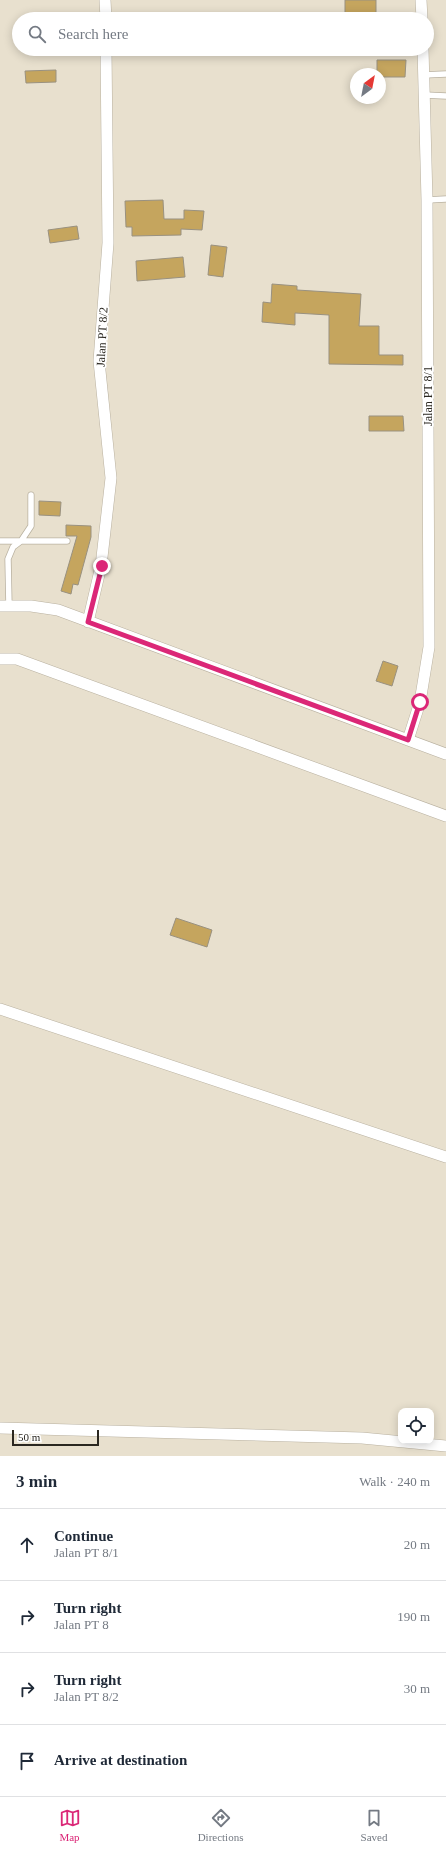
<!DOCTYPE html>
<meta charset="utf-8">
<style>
body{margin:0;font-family:"Times New Roman",serif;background:#f6f6f7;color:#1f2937}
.controls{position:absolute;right:12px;bottom:12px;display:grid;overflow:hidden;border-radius:8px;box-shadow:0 2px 10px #0003}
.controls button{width:36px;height:36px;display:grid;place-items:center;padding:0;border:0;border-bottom:1px solid #e0e1e3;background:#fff;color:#1f2937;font:20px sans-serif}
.compass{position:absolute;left:350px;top:68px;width:36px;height:36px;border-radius:50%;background:#fff;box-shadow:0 2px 10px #0003;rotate:32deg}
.scale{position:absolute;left:12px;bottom:10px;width:87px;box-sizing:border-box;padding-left:4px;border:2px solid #2a2720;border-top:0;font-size:11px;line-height:14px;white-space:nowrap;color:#2a2720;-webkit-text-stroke:3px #fff;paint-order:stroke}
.stop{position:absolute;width:12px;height:12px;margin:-9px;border:3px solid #db2777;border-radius:50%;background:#fff}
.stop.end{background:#db2777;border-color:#fff;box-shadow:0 1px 4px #0008}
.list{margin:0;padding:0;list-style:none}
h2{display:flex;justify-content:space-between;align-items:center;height:52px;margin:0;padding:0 16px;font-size:17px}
h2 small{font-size:13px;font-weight:400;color:#747a83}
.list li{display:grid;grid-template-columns:26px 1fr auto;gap:12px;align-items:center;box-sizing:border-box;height:72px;padding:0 16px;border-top:1px solid #e0e1e3}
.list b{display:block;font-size:15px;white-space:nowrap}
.list p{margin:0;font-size:13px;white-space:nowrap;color:#747a83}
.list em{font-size:13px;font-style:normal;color:#747a83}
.icon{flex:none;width:22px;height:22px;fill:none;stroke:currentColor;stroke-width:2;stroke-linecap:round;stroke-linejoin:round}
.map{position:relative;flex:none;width:446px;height:1456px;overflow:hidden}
.search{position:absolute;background:#fff;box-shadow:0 2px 10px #0003;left:12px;right:12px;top:12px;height:44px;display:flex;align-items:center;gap:10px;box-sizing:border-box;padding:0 14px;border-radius:22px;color:#747a83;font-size:15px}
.sheet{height:340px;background:#fff}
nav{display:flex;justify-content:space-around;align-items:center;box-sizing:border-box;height:56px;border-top:1px solid #e0e1e3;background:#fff;font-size:11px;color:#747a83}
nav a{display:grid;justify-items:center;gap:2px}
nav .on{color:#db2777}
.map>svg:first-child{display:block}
.building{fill:#c5a55e;stroke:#999180}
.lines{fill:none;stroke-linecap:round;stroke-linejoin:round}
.service-casing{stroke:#b9b1a0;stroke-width:7}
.minor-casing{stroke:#b9b1a0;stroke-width:12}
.service{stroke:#fff;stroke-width:5.5}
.minor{stroke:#fff;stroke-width:11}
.route{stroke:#db2777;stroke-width:5}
.labels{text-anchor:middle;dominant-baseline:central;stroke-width:3.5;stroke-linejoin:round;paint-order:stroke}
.street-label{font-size:12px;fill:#2a2720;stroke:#fff}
</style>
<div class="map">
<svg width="446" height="1456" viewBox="0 0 446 1456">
<rect width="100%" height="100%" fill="#e8e0ce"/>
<path class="building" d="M345,0H376V14H345Z
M377,60H406L405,77H380V74H377Z
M56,70V82L26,83L25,71Z
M163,200L164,219H184V210L204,211L202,230L181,229V235L132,236V227H126L125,201Z
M77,226L79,239L50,243L48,230Z
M211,245L227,247L223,277L208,275Z
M183,257L185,277L137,281L136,261Z
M272,284L297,286V290L361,294L359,326H379V355H403V365L329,364V315L295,313V325L262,322L263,302L271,303Z
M369,416H403L404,431H369Z
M39,501L61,502L60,516L39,515Z
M66,525L91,526V537L78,585L73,584L71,594L61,591L77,536H66Z
M383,661L398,666L392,686L376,681Z
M176,918L212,930L207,947L170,935Z"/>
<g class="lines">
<defs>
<path id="service" d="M423,75L446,74
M424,95L446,96
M427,200L446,199
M0,541H67
M9,606L8,559L13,547L21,541L31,526V495"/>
<path id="minor" d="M105,0L106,19
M421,0L422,19
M0,606H31L58,610L446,754
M88,622L101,566L111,478L99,361L108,243L106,49
M0,659H17L446,816
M408,740L420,702L429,647L427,200L423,49
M0,1009L446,1157
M0,1428L362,1438L446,1446"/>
</defs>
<use href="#service" class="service-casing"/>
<use href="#minor" class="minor-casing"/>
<use href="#service" class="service"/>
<use href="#minor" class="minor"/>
</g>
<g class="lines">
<path class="route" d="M102,566L88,622L408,740L420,702"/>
</g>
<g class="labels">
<g class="street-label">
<text transform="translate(102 337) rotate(-87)">Jalan PT 8/2</text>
<text transform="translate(428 396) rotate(-90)">Jalan PT 8/1</text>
</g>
</g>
</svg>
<div class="controls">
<button><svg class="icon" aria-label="locate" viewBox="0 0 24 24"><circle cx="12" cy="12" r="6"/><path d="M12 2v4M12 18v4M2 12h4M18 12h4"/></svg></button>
</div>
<svg class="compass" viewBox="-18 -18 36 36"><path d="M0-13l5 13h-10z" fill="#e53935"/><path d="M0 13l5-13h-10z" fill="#747a83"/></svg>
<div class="scale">50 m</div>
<div class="stop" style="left:420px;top:702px"></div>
<div class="stop end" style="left:102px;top:566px"></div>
<div class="search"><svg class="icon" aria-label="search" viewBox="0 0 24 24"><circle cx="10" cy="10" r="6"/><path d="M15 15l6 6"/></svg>Search here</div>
</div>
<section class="sheet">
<h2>3 min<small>Walk · 240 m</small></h2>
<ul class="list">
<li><svg class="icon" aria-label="ahead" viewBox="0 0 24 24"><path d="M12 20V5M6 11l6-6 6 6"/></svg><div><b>Continue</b><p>Jalan PT 8/1</p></div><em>20 m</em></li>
<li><svg class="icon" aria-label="right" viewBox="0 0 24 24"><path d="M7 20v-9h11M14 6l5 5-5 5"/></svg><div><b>Turn right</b><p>Jalan PT 8</p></div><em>190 m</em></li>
<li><svg class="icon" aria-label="right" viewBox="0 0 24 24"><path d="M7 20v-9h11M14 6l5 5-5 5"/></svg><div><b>Turn right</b><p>Jalan PT 8/2</p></div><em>30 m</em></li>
<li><svg class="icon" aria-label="arrive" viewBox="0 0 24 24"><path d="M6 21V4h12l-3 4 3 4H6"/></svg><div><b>Arrive at destination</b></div></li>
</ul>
</section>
<nav>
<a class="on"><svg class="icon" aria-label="map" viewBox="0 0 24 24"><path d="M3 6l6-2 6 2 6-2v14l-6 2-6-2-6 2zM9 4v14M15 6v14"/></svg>Map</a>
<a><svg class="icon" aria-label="directions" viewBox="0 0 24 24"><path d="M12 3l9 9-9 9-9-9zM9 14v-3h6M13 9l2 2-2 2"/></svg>Directions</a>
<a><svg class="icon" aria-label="saved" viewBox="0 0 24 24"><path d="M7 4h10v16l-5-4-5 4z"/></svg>Saved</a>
</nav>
